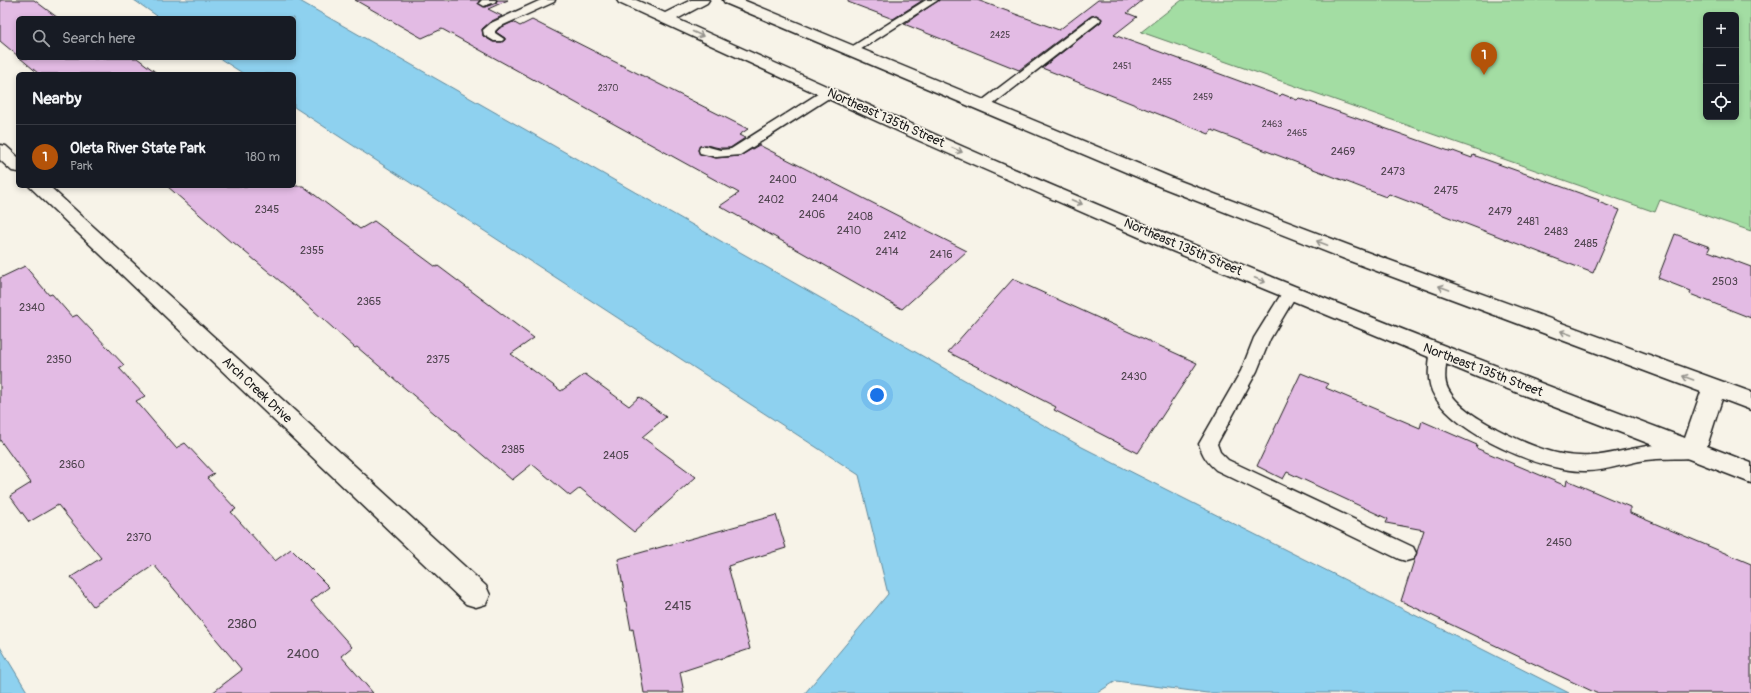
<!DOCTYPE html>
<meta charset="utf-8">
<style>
body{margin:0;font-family:Pangolin,sans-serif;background:#242831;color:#f1f3f6}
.controls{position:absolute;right:12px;top:12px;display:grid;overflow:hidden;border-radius:6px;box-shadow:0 2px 6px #0003}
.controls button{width:36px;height:36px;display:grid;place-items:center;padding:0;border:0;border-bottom:1px solid #363941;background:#171b24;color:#f1f3f6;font:20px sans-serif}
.you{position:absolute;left:877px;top:395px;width:14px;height:14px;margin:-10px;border:3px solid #fff;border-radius:50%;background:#1a73e8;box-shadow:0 0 0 6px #1a73e833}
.badge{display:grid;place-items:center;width:26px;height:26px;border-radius:50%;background:#b45309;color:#fff;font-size:13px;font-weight:700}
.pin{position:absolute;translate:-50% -33px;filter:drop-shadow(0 1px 2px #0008)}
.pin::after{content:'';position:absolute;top:21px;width:14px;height:12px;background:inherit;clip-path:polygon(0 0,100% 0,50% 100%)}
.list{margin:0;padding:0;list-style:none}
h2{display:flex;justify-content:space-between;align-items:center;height:52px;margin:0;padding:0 16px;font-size:17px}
h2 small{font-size:13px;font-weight:400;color:#9ea1a6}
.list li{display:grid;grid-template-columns:26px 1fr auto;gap:12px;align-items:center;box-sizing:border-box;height:64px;padding:0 16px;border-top:1px solid #363941}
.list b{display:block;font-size:15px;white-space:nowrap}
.list p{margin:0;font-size:13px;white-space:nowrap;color:#9ea1a6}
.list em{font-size:13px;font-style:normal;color:#9ea1a6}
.icon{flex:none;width:22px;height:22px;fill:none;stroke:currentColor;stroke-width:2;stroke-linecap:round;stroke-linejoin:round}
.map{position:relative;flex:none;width:1751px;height:693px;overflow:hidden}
.search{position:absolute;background:#171b24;box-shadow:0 2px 6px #0003;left:16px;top:16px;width:280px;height:44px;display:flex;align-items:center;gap:10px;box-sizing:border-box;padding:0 14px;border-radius:6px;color:#9ea1a6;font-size:15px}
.panel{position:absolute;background:#171b24;box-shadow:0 2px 6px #0003;left:16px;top:72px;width:280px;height:116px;border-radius:6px}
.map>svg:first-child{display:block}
.green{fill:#a3dda3;stroke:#607c60;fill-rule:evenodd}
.water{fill:#8ed1ef;stroke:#60899b}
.building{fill:#e3bbe4;stroke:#1c1c1c}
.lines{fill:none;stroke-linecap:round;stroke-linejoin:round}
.lane-casing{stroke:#1c1c1c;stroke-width:3}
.street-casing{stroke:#1c1c1c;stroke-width:3}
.secondary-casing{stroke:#1c1c1c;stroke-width:3}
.lane{fill:#f7f3e8;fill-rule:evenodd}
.street{fill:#f7f3e8;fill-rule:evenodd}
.secondary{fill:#f7f3e8;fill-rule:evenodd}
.oneway{stroke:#94928c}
.labels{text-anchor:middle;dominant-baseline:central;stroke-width:3.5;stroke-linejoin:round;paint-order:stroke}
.far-number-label{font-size:9px;fill:#4e444e}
.number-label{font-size:11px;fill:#4e444e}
.street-label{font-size:13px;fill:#1c1c1c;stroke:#f7f3e8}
.near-number-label{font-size:13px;fill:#4e444e}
</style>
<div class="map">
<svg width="1751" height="693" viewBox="0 0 1751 693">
<rect width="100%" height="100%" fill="#f7f3e8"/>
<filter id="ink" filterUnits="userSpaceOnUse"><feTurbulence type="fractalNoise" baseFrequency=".025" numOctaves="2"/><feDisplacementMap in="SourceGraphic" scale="8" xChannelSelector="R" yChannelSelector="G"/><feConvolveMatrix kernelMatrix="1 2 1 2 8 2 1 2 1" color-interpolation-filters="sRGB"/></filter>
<g filter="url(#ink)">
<path class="green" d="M1182,0H1751V231L1660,200L1655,212L1141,32ZM1706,15H1736V117H1706Z"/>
<path class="water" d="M134,0H298L1082,447L1569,693H1207L1116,681L1097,693H805L888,594L859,475L294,107V74H244L219,58H294V18H160Z
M0,647L28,693H0Z"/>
<path class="building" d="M0,0H34L58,18H18V56L0,41Z
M355,0H480L478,3L485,7L496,3L497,0H508L488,9L502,16L490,22L482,29L483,36L493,42H502L505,40V38L496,32L500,28L513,22L520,26L532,20L748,129L739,135L745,138L730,148H720L705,145L700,146L698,150L700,154L716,158L740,156L759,145L967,251L902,309L720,206L739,193L442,29L422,38Z
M848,0H923L893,19L848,2Z
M939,0H977L1059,30L1098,0H1143L1127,13L1137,17L1114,35L1280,96L1282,94L1297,100L1299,98L1452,152L1453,151L1472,158L1473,155L1599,200L1598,202L1620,210L1593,273L1389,194L1386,197L1212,130L1209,134L1042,68L1101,22L1102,19L1097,15L1091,16L1019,70L904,24Z
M20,58H137L158,74H39Z
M167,186H303L360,229L374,221L436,267L438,266L534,338L511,354L561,391L585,374L629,406L639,397L666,417L642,437L696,477L634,532L580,488L570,496L532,464L512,480L357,347L355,348L292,291L233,242L232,243Z
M1675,234L1710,247L1708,251L1751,267V318L1690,294L1691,291L1658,278Z
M25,266L49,295L52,294L72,317L77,315L124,365L119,368L145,396L136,401L176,448L185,443L214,474L207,478L236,509L231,512L275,561L291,549L329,587L311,601L352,647L341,656L373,693H212L242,670L154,565L93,606L71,577L101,558L58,505L29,522L10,496L31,483L0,440V278Z
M1013,279L1197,363L1138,453L1054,410L1056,407L948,352Z
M1301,373L1328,384L1326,388L1420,428L1422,421L1477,445L1476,448L1566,486L1567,480L1630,507V513L1751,564V693H1596L1401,601L1424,530L1386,523L1388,519L1287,472L1283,479L1257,466Z
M776,515L786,548L728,566L750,649L680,672L684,693H644L633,629L631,630L618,559Z"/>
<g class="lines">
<defs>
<path id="lane" d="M482,0H496L495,2L484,6L479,3Z
M541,0H555L554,2L499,27L495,31V33L504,39L502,41H494L484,35L483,30L491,23Z
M926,0H938L855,53L851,54L845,51Z
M1096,16L1101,19L1100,21L987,109H979L977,106L979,103L1092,17Z
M828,89L832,90L834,93L832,96L740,155L716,157L700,153L699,150L700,147L705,146L720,150L731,149L824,90Z
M1290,287L1295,288L1298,292L1270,339L1257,371L1217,444L1220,452L1228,460L1413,547L1416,553L1413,559L1406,561L1399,559L1216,470C1207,462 1203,456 1199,444L1241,371L1254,338L1285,288Z
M1439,346L1445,348C1450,358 1441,376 1448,389C1457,407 1481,420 1497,429C1526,444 1557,458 1590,456C1609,455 1628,449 1647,446C1656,444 1665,445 1674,444C1683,444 1690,443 1698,446L1701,451L1698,456L1692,458C1677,459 1661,458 1646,460C1625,463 1605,472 1584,471C1541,471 1458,435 1435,397C1430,389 1428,379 1429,368C1429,361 1430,354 1433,348Z"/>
<path id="street" d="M0,145L6,146L18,157V172L12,171L0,160Z
M29,186H49L486,586L490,595L486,604L476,607L466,604Z"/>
<path id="secondary" d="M617,0H636L665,13L691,0H709L707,3L677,19C812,80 947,141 1084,199C1282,283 1483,362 1685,438L1701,392L1350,261L1161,187L725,3L723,0H743L1175,179L1364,251L1751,392V410L1722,399L1707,446L1751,463V483L1482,379L1148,241L920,141L619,3Z"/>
</defs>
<use href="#lane" class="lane-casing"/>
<use href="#street" class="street-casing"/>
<use href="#secondary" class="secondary-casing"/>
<use href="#lane" class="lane"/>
<use href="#street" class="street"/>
<use href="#secondary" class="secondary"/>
</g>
<defs><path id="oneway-shaft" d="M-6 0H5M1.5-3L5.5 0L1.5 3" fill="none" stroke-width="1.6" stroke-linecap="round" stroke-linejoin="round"/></defs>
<g class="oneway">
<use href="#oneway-shaft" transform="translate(698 34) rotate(24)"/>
<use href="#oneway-shaft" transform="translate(957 150) rotate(24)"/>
<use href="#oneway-shaft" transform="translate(1077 202) rotate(23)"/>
<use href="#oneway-shaft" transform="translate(1322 243) rotate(-159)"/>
<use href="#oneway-shaft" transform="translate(1260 280) rotate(22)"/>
<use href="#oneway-shaft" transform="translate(1444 288) rotate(-160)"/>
<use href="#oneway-shaft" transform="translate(1566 333) rotate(-160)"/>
<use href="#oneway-shaft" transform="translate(1688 378) rotate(-160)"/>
</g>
</g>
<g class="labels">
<g class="far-number-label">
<text x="1000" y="35">2425</text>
<text x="1122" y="66">2451</text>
<text x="1162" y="82">2455</text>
<text x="608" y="88">2370</text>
<text x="1203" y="97">2459</text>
<text x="1272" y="124">2463</text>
<text x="1297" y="133">2465</text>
</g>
<g class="number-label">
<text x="1343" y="151">2469</text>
<text x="1393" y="171">2473</text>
<text x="783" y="179">2400</text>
<text x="1446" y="190">2475</text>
<text x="825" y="198">2404</text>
<text x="771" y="199">2402</text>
<text x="267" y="209">2345</text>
<text x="1500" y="211">2479</text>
<text x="812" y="214">2406</text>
<text x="860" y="216">2408</text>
<text x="1528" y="221">2481</text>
<text x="849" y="230">2410</text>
<text x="1556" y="231">2483</text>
<text x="895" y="235">2412</text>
<text x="1586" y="243">2485</text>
<text x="312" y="250">2355</text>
<text x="887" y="251">2414</text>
<text x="941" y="254">2416</text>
<text x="1725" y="281">2503</text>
<text x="369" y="301">2365</text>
<text x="32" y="307">2340</text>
<text x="59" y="359">2350</text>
<text x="438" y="359">2375</text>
<text x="1134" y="376">2430</text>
<text x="513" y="449">2385</text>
<text x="616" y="455">2405</text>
<text x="72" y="464">2360</text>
<text x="139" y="537">2370</text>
<text x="1559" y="542">2450</text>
</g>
<g class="street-label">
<text transform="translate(886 118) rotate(24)">Northeast 135th Street</text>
<text transform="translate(1183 247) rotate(23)">Northeast 135th Street</text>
<text transform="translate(1483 370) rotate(21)">Northeast 135th Street</text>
<text transform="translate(257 390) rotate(43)">Arch Creek Drive</text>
</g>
<g class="near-number-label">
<text x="678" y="606">2415</text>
<text x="242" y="624">2380</text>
<text x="303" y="654">2400</text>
</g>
</g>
</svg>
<div class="controls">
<button>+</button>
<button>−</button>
<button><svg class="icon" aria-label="locate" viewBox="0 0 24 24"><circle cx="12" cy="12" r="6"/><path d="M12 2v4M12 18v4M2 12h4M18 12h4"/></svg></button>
</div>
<div class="you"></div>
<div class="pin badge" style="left:1484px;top:75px">1</div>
<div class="search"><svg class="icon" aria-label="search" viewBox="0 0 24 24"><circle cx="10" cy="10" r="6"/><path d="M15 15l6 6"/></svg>Search here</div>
<section class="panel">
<h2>Nearby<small></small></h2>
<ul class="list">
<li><span class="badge">1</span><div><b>Oleta River State Park</b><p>Park</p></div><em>180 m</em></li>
</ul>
</section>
</div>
